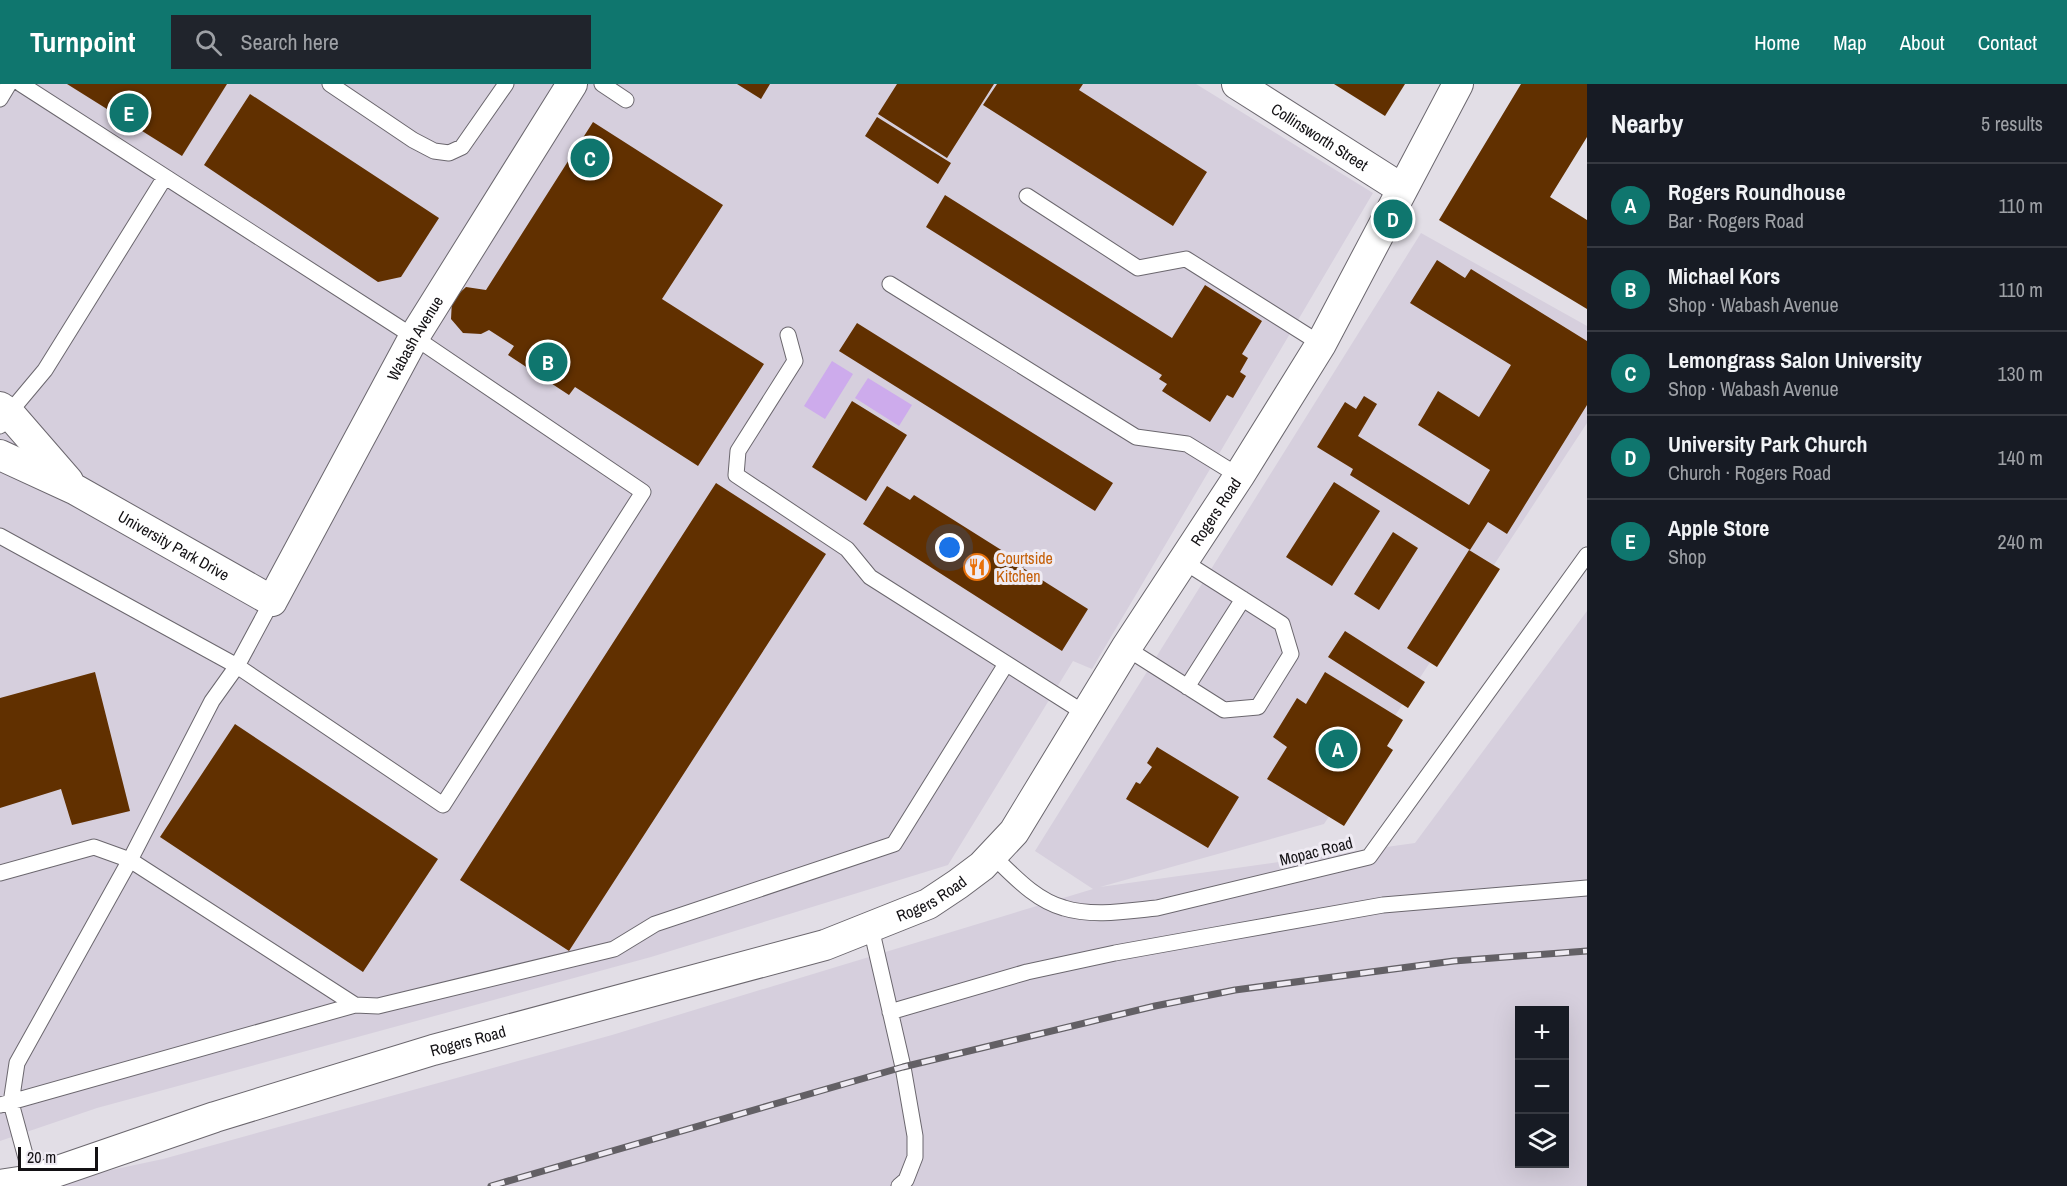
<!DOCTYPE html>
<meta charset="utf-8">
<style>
body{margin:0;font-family:"Archivo Narrow",sans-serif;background:#20242c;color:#f1f3f6}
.controls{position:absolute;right:18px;bottom:18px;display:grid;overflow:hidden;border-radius:0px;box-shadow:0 6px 24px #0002}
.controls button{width:54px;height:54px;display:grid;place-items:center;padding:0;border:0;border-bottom:2px solid #363941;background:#171b24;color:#f1f3f6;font:30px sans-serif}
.scale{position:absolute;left:18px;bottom:15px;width:80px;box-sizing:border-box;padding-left:6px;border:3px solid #131114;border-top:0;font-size:16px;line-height:21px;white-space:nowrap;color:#131114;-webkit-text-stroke:4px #efebf3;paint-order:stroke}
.you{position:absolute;left:950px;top:464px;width:21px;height:21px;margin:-15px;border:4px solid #fff;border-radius:50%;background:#1a73e8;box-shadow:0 0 0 9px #1a73e833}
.badge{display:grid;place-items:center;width:39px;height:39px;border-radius:50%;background:#0f766e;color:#fff;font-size:20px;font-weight:700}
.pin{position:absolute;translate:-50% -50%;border:3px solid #fff;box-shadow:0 2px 6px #0006}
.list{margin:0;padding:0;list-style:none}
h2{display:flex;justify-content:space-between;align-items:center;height:78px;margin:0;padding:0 24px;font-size:26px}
h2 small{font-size:20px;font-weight:400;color:#9ea1a6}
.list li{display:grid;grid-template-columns:39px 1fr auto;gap:18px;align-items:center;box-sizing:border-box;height:84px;padding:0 24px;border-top:2px solid #363941}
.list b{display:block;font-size:22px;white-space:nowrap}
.list p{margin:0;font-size:20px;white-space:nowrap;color:#9ea1a6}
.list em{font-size:20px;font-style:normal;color:#9ea1a6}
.icon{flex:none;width:33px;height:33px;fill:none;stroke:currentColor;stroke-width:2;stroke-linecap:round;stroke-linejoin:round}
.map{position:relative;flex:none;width:1587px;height:1102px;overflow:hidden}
header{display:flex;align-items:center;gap:36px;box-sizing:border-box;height:84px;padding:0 30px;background:#0f766e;color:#fff}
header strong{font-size:28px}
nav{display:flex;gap:33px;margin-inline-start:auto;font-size:21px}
.search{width:420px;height:54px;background:#20242c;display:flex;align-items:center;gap:15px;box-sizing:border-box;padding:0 21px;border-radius:0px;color:#9ea1a6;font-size:22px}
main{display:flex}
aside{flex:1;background:#171b24}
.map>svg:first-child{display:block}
.built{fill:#d6cfdd;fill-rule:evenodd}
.park{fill:#cdabec}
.building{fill:#613000}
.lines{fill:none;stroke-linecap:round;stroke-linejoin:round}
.service-casing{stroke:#6b676e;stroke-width:17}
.minor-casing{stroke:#6b676e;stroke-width:32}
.service{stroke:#fff;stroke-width:15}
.minor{stroke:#fff;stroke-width:30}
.rail-casing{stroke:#636065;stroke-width:7}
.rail{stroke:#efebf3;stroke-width:4.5;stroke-dasharray:14;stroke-linecap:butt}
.labels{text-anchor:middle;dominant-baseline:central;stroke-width:6;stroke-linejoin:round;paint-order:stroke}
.street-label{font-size:16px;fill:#131114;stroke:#efebf3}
.food-label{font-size:16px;fill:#c56008;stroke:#efebf3;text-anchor:start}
</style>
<header>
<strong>Turnpoint</strong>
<div class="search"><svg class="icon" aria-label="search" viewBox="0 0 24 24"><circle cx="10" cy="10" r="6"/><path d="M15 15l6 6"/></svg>Search here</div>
<nav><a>Home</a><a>Map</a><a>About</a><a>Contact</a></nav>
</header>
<main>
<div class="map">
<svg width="1587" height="1102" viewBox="0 0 1587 1102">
<rect width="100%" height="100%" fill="#e2dee6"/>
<path class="built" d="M0,0H1196L1373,109L1092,585L1073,577L948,781L651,873L97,1024L0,1057Z
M1421,149L1587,242V339L1324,740L1100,803L1415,759L1587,527V1102H36L163,1075L612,951L1093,805L1035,767ZM1520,926H1564V1080H1520Z"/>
<path class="park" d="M832,277L853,290L825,335L804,322Z
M868,294L912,321L899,342L855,314Z"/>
<path class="building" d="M67,0H227L182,72Z
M737,0H770L761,15Z
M897,0H994L947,74L878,30Z
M997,0H1083L1079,6L1207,88L1173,142L983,21Z
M1334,0H1405L1385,32Z
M1521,0H1587V53L1550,113L1587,136V225L1439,136Z
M250,10L439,134L401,193L378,198L204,81Z
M877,33L951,79L938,100L865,52Z
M593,38L723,121L662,215L764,280L698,382L575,303L569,311L508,271L514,262L489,246L481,250L463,249L451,235L452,216L466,203L486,206Z
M945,111L1172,254L1205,201L1262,237L1242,270L1248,274L1240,288L1246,292L1233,314L1227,311L1210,338L1162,307L1167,300L1159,295L1162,291L926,143Z
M1437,176L1465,194L1471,185L1587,257V321L1507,450L1488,438L1470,466L1350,391L1353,385L1317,363L1345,318L1356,325L1364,312L1377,320L1358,352L1469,421L1490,386L1418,341L1438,307L1479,333L1511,281L1410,219Z
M857,239L1113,399L1095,427L839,267Z
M852,317L907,351L866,417L812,383Z
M1334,398L1380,427L1332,502L1286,473Z
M716,399L826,470L569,867L460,796Z
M887,402L910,416L914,411L1025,481L1023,484L1088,525L1062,567L863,440Z
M1393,448L1418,464L1379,526L1354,510Z
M1469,466L1500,485L1437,583L1407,564Z
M1345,547L1425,598L1408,624L1328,573Z
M95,588L130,727L72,741L61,705L0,724V614Z
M1325,588L1403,636L1387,662L1393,666L1344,742L1267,695L1287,663L1273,653L1297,614L1306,620Z
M235,640L438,775L363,888L160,753Z
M1157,663L1239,713L1208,764L1126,715L1136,698L1140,700L1152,683L1147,679Z"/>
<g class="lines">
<defs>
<path id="service" d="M330,0L413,56L434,67L449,69L462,63L506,0
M602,0L626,16
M0,15L9,0
M1027,112L1138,184L1186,175L1321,260
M890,200L1136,353L1187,360L1239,392
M788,251L795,277L738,367L736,391L847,465L870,493L1086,630
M0,342L9,329L45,286L165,93
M0,452L237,582L443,721L643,408L414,253L21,0
M1126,564L1224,626L1258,623L1291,570L1282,540L1183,477
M1187,603L1243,515
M993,772C1014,792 1035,816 1064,824C1093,833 1127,827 1157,824L1369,773L1587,471
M0,789L94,763L130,776L355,921
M871,844L903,983L915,1052V1073L906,1096L899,1102
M890,928L1027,888L1115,869L1215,851L1383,821L1587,804
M0,1021L355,921L378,922L614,865L655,840L894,760L1006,580
M32,1096L11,1019L17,979L130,776L212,617L237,582L272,517"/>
<g id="minor">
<path id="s1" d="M1237,0L1402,105"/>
<path d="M0,323L9,329L68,397"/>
<path id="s2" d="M0,371L76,406L272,517L414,253L572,0"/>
<path id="s3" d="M0,1101L32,1096L215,1033L433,966L825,861L928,820L958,800L982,782L1014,748L1126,564L1239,392L1321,260L1458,0"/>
</g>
</defs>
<use href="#service" class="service-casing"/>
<use href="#minor" class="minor-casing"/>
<use href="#service" class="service"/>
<use href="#minor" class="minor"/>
<defs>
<path id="rail" d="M491,1102L903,983L1155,922L1235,906L1454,877L1587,867"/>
</defs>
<use href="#rail" class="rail-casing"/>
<use href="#rail" class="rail"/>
</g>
<defs>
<symbol id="restaurant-ring" viewBox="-11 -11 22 22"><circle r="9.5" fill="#efebf3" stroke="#e8710a" stroke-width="1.5"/><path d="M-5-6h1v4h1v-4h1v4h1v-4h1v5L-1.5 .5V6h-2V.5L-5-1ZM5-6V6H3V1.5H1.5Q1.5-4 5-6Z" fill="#e8710a"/></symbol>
</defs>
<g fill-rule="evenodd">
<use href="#restaurant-ring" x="962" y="468" width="30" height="30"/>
</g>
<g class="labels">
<g class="street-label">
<text stroke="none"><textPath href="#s1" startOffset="98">Collinsworth Street</textPath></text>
<text stroke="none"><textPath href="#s2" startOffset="608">Wabash Avenue</textPath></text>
<text stroke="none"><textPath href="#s3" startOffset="1462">Rogers Road</textPath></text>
<text stroke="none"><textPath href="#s2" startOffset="196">University Park Drive</textPath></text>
<text transform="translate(1316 767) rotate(-14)">Mopac Road</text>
<text stroke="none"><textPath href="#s3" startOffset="976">Rogers Road</textPath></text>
<text stroke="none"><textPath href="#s3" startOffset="490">Rogers Road</textPath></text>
</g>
<g class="food-label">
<text x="996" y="474">Courtside<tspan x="996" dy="18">Kitchen</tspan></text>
</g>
</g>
</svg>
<div class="controls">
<button>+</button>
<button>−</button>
<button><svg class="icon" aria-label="layers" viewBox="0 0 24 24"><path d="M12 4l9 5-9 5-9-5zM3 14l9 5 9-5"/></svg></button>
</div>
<div class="scale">20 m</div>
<div class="you"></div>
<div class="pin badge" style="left:1338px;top:665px">A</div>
<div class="pin badge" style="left:548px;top:278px">B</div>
<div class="pin badge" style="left:590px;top:74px">C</div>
<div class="pin badge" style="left:1393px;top:135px">D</div>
<div class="pin badge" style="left:129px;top:29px">E</div>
</div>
<aside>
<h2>Nearby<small>5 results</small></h2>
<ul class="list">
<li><span class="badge">A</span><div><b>Rogers Roundhouse</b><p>Bar · Rogers Road</p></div><em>110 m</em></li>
<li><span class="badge">B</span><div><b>Michael Kors</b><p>Shop · Wabash Avenue</p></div><em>110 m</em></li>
<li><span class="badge">C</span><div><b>Lemongrass Salon University</b><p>Shop · Wabash Avenue</p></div><em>130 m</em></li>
<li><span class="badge">D</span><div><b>University Park Church</b><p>Church · Rogers Road</p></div><em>140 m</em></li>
<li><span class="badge">E</span><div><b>Apple Store</b><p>Shop</p></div><em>240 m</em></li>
</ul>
</aside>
</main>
